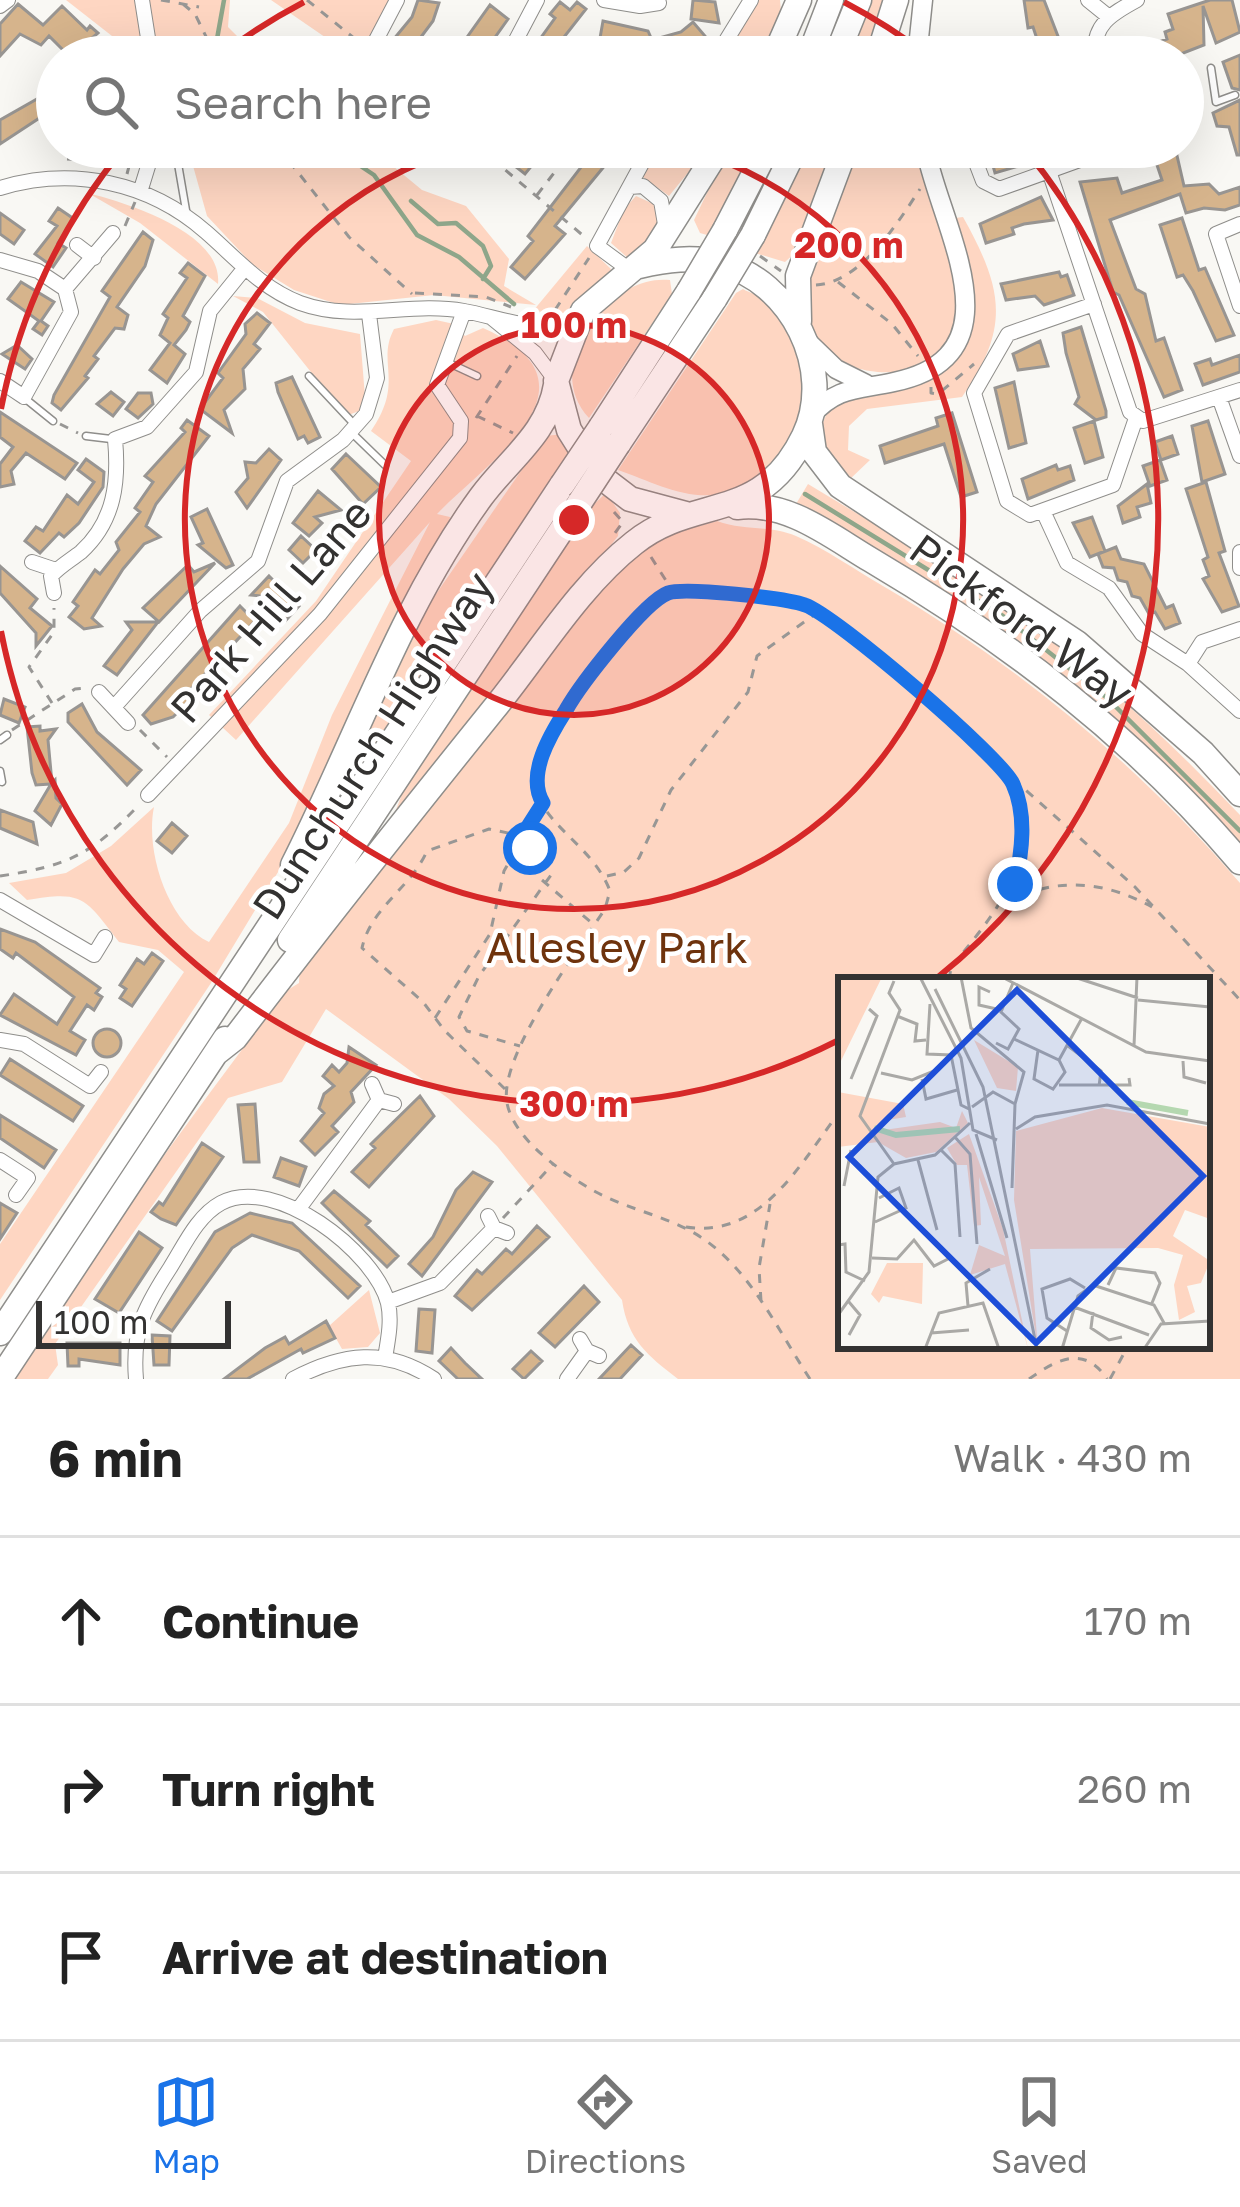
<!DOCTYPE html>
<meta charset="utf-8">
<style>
body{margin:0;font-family:"Golos Text",sans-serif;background:#f2f2f2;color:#222}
.scale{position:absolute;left:36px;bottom:30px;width:195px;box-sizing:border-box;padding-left:12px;border:6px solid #333231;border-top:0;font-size:33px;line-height:42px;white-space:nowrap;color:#333231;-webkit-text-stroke:9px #fff;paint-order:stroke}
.stop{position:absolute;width:36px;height:36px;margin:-27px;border:9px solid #1a73e8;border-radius:50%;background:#fff}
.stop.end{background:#1a73e8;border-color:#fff;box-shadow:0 3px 12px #0008}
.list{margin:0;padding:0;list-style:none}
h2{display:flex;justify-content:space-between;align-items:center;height:156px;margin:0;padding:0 48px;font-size:51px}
h2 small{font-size:39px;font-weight:400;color:#767676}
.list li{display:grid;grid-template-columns:78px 1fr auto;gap:36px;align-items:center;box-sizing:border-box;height:168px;padding:0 48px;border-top:3px solid #e0e0e0}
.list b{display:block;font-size:45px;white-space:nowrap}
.list em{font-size:39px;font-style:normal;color:#767676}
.icon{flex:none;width:66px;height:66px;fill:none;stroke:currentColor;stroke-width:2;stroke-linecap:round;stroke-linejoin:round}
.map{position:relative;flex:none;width:1240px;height:1379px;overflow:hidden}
.search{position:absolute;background:#fff;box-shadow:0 12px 48px #0002;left:36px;right:36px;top:36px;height:132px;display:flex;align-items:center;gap:30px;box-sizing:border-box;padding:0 42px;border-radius:66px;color:#767676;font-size:45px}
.sheet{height:660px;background:#fff}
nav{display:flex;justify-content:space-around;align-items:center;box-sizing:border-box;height:168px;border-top:3px solid #e0e0e0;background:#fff;font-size:33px;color:#767676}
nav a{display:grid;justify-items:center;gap:6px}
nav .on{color:#1a73e8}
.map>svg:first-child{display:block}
.green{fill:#fed6c2;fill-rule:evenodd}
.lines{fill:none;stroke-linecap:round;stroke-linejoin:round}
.stream{stroke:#8ea68a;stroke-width:4.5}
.building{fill:#d6b48c;stroke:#989592;stroke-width:3}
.lane-casing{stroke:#8f8e8b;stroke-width:9}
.street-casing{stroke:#8f8e8b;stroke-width:16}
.secondary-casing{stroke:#8f8e8b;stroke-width:21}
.highway-casing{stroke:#8f8e8b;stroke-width:27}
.path{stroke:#989795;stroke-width:3;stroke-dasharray:9 9;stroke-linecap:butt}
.lane{stroke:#fff;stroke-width:6}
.street{stroke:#fff;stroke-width:14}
.secondary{stroke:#fff;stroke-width:18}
.highway{stroke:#fff;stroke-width:24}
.highway-bridge-casing{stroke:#8f8e8b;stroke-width:27;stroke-linecap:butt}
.highway-bridge{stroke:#fff;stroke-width:24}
.route{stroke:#1a73e8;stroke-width:15}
.ring{fill:none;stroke:#d62828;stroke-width:6}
.labels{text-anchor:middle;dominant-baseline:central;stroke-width:9;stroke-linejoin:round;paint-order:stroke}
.street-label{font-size:42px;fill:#333231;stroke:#fff}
.park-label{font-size:42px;fill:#6e330d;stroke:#fff}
.inset-river{fill:none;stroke:#b5d8b0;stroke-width:6}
.inset-road{fill:none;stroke:#aaa9a6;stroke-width:3}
.view{fill:#1d4ed8;fill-opacity:0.15;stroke:#1d4ed8;stroke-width:6}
.inset-edge{fill:none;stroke:#333231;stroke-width:6}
.centre{fill:#d62828;stroke:#fff;stroke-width:6}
.ring-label{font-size:36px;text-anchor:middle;font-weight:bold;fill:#d62828;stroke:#fff;stroke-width:9;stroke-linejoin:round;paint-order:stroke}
</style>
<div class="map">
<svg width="1240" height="1379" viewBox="0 0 1240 1379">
<rect width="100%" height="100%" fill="#f9f8f4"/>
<path class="green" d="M66,0H230L228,27L258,57H165L163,51L112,36Z
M271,0H390L361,57H354Z
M751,0H780L782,24L764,57H711Z
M866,0H891L869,57H843Z
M178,147H370L422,190L466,206L509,259L504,286L536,305L434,295L340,305L294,290L253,265L207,216L190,155Z
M644,147H709L669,196L643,177Z
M729,147H763L714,237L700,233L694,220Z
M805,147H835L797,251L785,262L755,253Z
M853,147H917C927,199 961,252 959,306C957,406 786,388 804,285C813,239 838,191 853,147Z
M88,193C126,203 223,232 218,284L140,223Z
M636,196L656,205C664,232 648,242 629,259L611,243L624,209Z
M963,217C1003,289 1011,327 962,397L867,409L849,426L848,450L870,460L848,481C825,453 809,435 834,403C853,392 877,395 898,390C998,365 979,292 955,218Z
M587,246L611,269L608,276L567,314L533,311Z
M670,280L672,294L589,418C540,367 607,273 670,280Z
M743,289C751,294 762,295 768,301C832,355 803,488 715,495C680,498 650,481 618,470L736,293Z
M233,296L257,298L305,323L360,334L365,397L359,411L346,416L263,312Z
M436,320L454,324L465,336L483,328C610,384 489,460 437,514L450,517L447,537L301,834L211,983L0,1300V1244L184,972L158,950L119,942C85,898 84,890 27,900L9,883L66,873L111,846L154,807C145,850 167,922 209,942L289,823L332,715L430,522L236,740L209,715L316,601L411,461L371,431C405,382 376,363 394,329Z
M564,434L569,449L558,477L359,770L347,765L434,597L545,436Z
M808,484C873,524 943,561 1005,606C1091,668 1167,738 1240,815V848C1113,696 967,600 796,504Z
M606,493L620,513L618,536L391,823L402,794L590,508Z
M717,521C744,531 769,525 796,536C826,549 855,570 883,586C1020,667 1136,763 1240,883V1379H678C647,1355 628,1340 622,1300L497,1146L449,1099L326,1009L282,1082L228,1098L55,1344L58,1365L48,1379H9C97,1246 190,1118 286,991L299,983L300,962L451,768L473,756L508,699L630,556L685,522L700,526ZM841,980H1207V1346H841Z
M369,1290L380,1333L368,1347L342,1349L329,1326Z"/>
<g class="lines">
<path class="stream" d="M224,0L217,39L228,57
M332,147L374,175L417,235L459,257L514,304
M411,201L438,224L456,223L483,246L491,266L483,279
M805,494L1003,616L1107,698L1240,831"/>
</g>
<path class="building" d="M418,0L439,3L433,21L406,57H379L412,17Z
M693,0L715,2L719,23L691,19Z
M1024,0H1044L1066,57H1043L1033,27L1028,28Z
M1210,0H1232L1240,32L1216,43L1203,6L1204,45L1173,57H1120L1167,39L1165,32L1173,29L1168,14Z
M560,2L570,10L577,2L586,9L564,37L562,52L527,57L555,18L550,14Z
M18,4L43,25L62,6L87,30L90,26L98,33L70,57L49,36L41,45L20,34L0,56V24Z
M490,5L508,19L481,57H460L470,45L465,40Z
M603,21L648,31L652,40L681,32L693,22L705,36L686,53L666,57L663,46L644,57L635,49L604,43L600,38Z
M1240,55V90L1232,88L1223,62Z
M37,99L47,113L0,144V120Z
M1240,100V155H1237L1229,127L1217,126L1213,113Z
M91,147H131L130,158L91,157Z
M524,147H547L525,174L511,163Z
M586,147H611L606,153L611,158L555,226L565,234L525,279L511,267L533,241L528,236L592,153Z
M1005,147H1077V149L995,173L990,155Z
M1151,147H1175L1184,186L1209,184L1219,194L1240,187V205L1225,210L1204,208L1186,213L1180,194L1110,220L1136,289L1145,294L1156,341L1164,338L1182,390L1164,397L1119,295L1113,292L1080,182L1117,178L1122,193L1162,180Z
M1041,197L1053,220L1024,224L1012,228L1014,234L986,243L980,224Z
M58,208L74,219L58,243L66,248L53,267L35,254L57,226L49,221Z
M0,213L24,230L14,244L0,234Z
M1182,218L1199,270L1205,268L1234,335L1216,341L1193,291L1183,275L1177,277L1160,225Z
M143,232L153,240L145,266L117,307L128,315L124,329L115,328L94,356L98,359L85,376L88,378L61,410L52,403L54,395L110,297L102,291Z
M188,263L205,276L183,316L190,322L186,330L174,345L185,354L167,383L150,370L170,343L160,335L168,318L163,314L187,278L180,273Z
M1059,272L1061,277L1067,275L1074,295L1044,305L1035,296L1006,300L1001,284Z
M21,282L54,302L41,321L48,326L42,335L33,329L39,321L8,299Z
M257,313L270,323L254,344L260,349L243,369L245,389L224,410L232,433L200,409L223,378L218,373L246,334L245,324Z
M1081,327L1106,411V417L1096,420L1075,404L1079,397L1066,353L1063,333Z
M1040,341L1048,366L1018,370L1013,354Z
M17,345L32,359L25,369L2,354Z
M1240,355V372L1203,385L1195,364L1210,359L1212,365Z
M292,377L320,437L308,443L304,436L298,439L278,392L276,383Z
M1014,382L1026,443L1009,448L995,388Z
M111,392L124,402L113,416L97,404Z
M138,393H151L153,404L138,418L126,409Z
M0,412L77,463L65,479L26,453L11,471L14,484L0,487V464L13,447L0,437Z
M952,413L977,492L961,497L944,444L885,463L880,446L938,426L936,418Z
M187,420L209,436L156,504L146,526L160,537L144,544L123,569L92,618L101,626L84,629L69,617L78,606L73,602L95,570L100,574L119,550L116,542L140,512L135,508L153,482L145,476L185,432L181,428Z
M1094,421L1103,457L1085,463L1074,428Z
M1208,421L1225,474L1202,482L1192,426Z
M1172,436L1178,454L1161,460L1155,442Z
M269,449L281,460L247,508L236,492L248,478L245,462L256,463Z
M346,454L381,487L363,504L332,469Z
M86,459L104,472L103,487L79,523L64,537L59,533L40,553L25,541L36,527L43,531L67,495L78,504L94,482L78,470Z
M1160,460L1167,480L1150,486L1143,466Z
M1056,465L1058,470L1070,466L1074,480L1028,499L1022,479Z
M1206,482L1225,551L1219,553L1239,606L1222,612L1203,579L1209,576L1203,560L1208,557L1186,489Z
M1147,484L1151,503L1137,507L1140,517L1123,523L1118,506Z
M318,491L341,510L315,517L322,523L309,536L293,523Z
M207,509L233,565L226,568L198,545L203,543L191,517Z
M1092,517L1105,551L1090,557L1073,523Z
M301,536L316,550L303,563L289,550Z
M1116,547L1121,559L1144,564L1166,608L1173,605L1180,623L1165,629L1155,612L1149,614L1140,598L1132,596L1127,582L1118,580L1114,568L1103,567L1098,554Z
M215,563L159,622L143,608L188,565L194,572Z
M0,566L37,599L30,608L52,626L36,646V633L0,593Z
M269,576L299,606L286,620L270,605L277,598L251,595Z
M240,606L255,621L190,690L192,698L173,717L151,724L143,715Z
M126,622H158L117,675L104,666L132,630Z
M4,699L25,707L19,723L0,715Z
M82,704L97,732L141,770L127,785L68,722V713Z
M40,726V731L56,729L48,740L52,783L55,780L56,798L62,804L51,825L35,811L51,784L36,785L32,773L27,727Z
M0,810L33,822L37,844L0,828Z
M172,823L187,836L172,853L157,841Z
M0,929L35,942L100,988L96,993L102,997L94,1010L87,1005L70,1031L85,1040L76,1055L0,1015L14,994L57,1024L74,997L16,953L13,958L0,949Z
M152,953L163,961L132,1006L120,998L126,989L120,985L137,959L144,964Z
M93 1043a14 14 0 1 1 28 0a14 14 0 1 1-28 0Z
M349,1047L376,1065L351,1092L354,1102L332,1126L338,1132L315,1155L301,1141L324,1113L319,1108L324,1094L334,1086L323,1076L332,1065L339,1072L347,1063Z
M10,1059L83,1106L73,1121L0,1075Z
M420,1096L434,1116L369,1187L352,1172L375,1148L371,1144Z
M255,1104L259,1162H244L238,1105Z
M0,1115L56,1150L44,1168L0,1138Z
M202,1143L223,1157L176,1225L161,1219L151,1212L159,1202L163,1205Z
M281,1158L306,1167L299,1186L274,1177Z
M473,1172L492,1182L422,1276L409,1264L433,1237L456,1190Z
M334,1191L370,1221L366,1225L398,1256L387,1267L322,1203Z
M0,1203L17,1213L0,1239Z
M250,1213L292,1223L360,1286L348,1298L299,1251L252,1235L232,1248L172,1331L157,1321L215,1232Z
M537,1226L549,1237L472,1310L455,1296L477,1270L482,1274L506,1249L512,1254Z
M139,1232L162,1248L119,1313L95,1299Z
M584,1286L599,1302L555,1347L539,1333Z
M419,1309L435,1310L432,1353L416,1351Z
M326,1321L335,1338L303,1353L301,1349L247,1379H224L265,1348L285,1337L289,1344Z
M152,1335L170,1336L169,1365H154Z
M67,1343H120V1365L79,1359V1366H68Z
M631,1345L642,1355L620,1379H599Z
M451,1348L465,1363L482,1379H458L439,1361Z
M531,1351L542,1361L524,1379L513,1369Z"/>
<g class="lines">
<defs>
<path id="lane" d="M1211,68L1216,102L1235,95
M155,153L177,158L187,216
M449,363L477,376
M309,376L354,424
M27,400L53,421
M351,432L385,465
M86,436L111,439
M0,740L7,735
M0,771L2,782"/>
<path id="street" d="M142,0L151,57
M604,0L640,6L659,3
M1088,0L1109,17
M0,6L8,0
M375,42L397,0
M507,57L537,0
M716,57L751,0
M1095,57C1092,25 1111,14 1137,0
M970,147L983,181L999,189L1116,147
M572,149V147
M1050,174L1130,412L1143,421L1240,390
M630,187L643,186L661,201L666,230
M0,188C73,166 149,182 206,232C236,258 261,288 300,303C355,323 409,301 464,311C500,317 546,339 578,315
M141,189L154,147
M1240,224L1216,234L1240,306
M77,245L94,258
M0,260L38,271L65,289L71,312L24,397L0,381
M631,271L597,246L651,147
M65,289L113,233
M1094,304L1008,334L974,393L1007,501L1030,515L1113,485L1136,418
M492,318L535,353L556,381
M1219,397L1240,456
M1043,511L1067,563L1109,588L1142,634L1188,664L1240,711
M1240,552V568
M32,562L56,570
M54,593L51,576C60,566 71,560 81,552C115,521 119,481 115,439L147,427L196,372L210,311L244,269
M1188,664L1202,642L1240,629
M99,692L128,723
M115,706L200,611L258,561L287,481L343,440L366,414L377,378L369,314
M148,795L320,614L460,438L461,421L437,385L464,311
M0,900L94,955L105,937
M0,1040L24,1044L90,1086L101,1072
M372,1084L379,1100L394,1104
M0,1160L28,1178L16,1195
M300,1207L379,1100
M488,1216L494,1228L507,1233
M388,1302L440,1283L494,1228
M580,1339L587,1351L599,1356
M136,1379C132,1331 144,1308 170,1268C184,1246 197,1216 221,1203C275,1174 375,1252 388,1303C392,1321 388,1340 385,1358
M293,1379C342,1353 386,1347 434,1379
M567,1379L587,1351"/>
<path id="secondary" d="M917,57L923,0
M807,341L836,369L866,384
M811,416C837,386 859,390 894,382C1024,355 939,225 925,147"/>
<path id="highway" d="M774,57L799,0
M809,57L831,0
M836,57L859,0
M878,57L896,0
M725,230L768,147
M753,235L796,147
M799,321L798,276L846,147
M810,424L814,452L840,486L1077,643L1203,753L1240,794
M601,427L689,291
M618,444L715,298
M737,507C788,501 829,535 871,560C1011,643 1134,737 1240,862
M686,514L630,499L596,473L569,430L556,381L583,311L655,250L720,147
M293,865C355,743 400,608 481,497C509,459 548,434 556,385
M290,940L580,502
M216,1053L235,1038C319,927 406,818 493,710C538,655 578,587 634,543C695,494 761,525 804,436C836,369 791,281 720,263C693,256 666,260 639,266
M0,1333L562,485
M0,1379L225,1039"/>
</defs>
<use href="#lane" class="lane-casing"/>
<use href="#street" class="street-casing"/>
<use href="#secondary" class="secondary-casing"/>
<use href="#highway" class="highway-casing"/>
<path class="path" d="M161,0L199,7
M307,0L360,43
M183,4L195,14L216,57
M278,147L349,237L412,294
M478,147L586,238
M67,159L131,162
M127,174L134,147
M537,195L564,160
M125,226L135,202
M760,256L781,271
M838,282L892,324L918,356
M816,285C861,282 897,224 920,189
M415,293L486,297L511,307
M555,310L589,258
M931,387V393L938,394L974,364
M477,416L513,433
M476,418L517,356
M60,424L78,433
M614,512L623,522L615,533
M651,557L672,590
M52,703L29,667L54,632V608
M12,730L75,689L86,688
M140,730L167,757
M0,876C67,866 91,855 138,806
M607,876L624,872L639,858L671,790L748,692L757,656L818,612
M542,880L593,924
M1007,903C1053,876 1106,881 1152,907
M941,980C988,920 1050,861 1010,779
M949,980L951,968
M435,1018L490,934L504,871L542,804
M505,1089L445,1031L423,1002L362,948C371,907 410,889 427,851L489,829L522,836L551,875L479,976L459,1017L467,1031L520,1046
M503,1218L554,1163
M686,1227C762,1239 801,1162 841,1110
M761,1301L759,1268L770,1204
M810,1379C779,1332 752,1273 705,1240C673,1217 631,1211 596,1192C565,1175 514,1140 507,1103C498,1056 579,949 605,909L610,891C595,850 552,830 538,796C519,747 624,636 655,602C685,579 803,602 835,621L1135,887L1240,1000
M1029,1379C1056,1360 1084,1344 1107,1379
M1110,1379L1128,1346"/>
<use href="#lane" class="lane"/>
<use href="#street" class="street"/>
<use href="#secondary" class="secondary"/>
<use href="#highway" class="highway"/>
<defs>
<path id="highway-bridge" d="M689,291L725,230
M715,298L753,235
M562,485L601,427
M580,502L618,444"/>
</defs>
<use href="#highway-bridge" class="highway-bridge-casing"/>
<use href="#highway-bridge" class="highway-bridge"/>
</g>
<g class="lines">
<path class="route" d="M530,848L522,836L543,803C526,775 550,735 566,710C580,685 644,602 668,593C685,587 786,598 805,605C835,615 1001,757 1013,784C1027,815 1022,852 1015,884"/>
</g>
<circle cx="574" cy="520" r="195" fill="#d62828" fill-opacity=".12"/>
<g class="ring">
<circle cx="574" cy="520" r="195"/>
<path d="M684 147A389 389 0 1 1 464 147"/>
<path d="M839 1040A584 584 0 0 1 1 631M1 409A584 584 0 0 1 123 149M218 57A584 584 0 0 1 304 2M844 2A584 584 0 0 1 930 57M1025 149A584 584 0 0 1 938 977"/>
</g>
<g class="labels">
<g class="street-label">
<text transform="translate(270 610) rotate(-49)">Park Hill Lane</text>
<text transform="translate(1022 620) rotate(36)">Pickford Way</text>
<text transform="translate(372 745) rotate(-57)">Dunchurch Highway</text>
</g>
<g class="park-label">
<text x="617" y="947">Allesley Park</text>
</g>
</g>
<g transform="translate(838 977)">
<rect width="372" height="372" fill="#f9f8f4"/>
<path d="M0,0H44L0,90ZM136,63L180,90L178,114L159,111ZM0,115L65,127L68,140L43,144L46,153L102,145L118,151L124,134L130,146L98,175L68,181L40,165L0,170ZM264,131L372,150V242L347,233L335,259L372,284L363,306L349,309L357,335L341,343L336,308L345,278L320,271L192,272L200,372L176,223L178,154ZM131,157L165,252L190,372L167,287L132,298L141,268L167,279L141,200L143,248L136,249L129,188H119L109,171ZM49,286H85L84,327L45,319L41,326L33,317Z" fill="#fed6c2"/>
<path class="inset-river" d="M289,125L350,136M36,151L58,158L122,152"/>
<path class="inset-road" d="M82,0L123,81L135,153L159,163M123,0L133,51L186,95L177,127M164,0L308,75L372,84M236,0L300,21M97,12L145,110L199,372M152,15L141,10V28L163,33M300,23L372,30M92,27L89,77L113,78L123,128L131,132M59,39L79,47L77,64L88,63M176,62L221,83L244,41M158,66L170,72L181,52L163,35L175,6M230,69L263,94L261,109M296,69L299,0M200,73L196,102L215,112L227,95L221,83M345,84L346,100L368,106M43,96L74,103L101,92M13,102L39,39L31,32M84,102L88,122L119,113M221,108H292L291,101M134,130L155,115L177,127L174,211M178,152L197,140L269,128L372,147M138,157L169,261M116,159L132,177L139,267M103,173L117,187L122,260M80,183L99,253M56,187L22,139L62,33L51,16L56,4M6,209L13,173M37,245L68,231L61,211L41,221M0,268L7,267L8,295L27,304M34,281L59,282L76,263L96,289L112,281M270,308L278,291L317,296L322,306L314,326M130,329L128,306L152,292M236,330L311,358M255,335L253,351L271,363L284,360M0,338L31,295L40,200L56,187L97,178L132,146M229,354L209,341L204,312L232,302L247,311M93,356L131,353M11,358L22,338L11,325M87,372L101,336L145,326L161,372M224,372L240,319L255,308L316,328L326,346M306,372L323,347L372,344"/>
<path class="view" d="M179,13L365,199L198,366L11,180Z"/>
<rect width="372" height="372" class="inset-edge"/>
</g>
<circle cx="574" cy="520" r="18" class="centre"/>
<g class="ring-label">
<text x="849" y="258">200 m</text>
<text x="574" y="338">100 m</text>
<text x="574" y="1117">300 m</text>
</g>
</svg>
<div class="scale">100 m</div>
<div class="stop" style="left:530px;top:848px"></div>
<div class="stop end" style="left:1015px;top:884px"></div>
<div class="search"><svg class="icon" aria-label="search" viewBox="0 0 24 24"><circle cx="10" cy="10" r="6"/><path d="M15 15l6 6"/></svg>Search here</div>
</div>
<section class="sheet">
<h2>6 min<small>Walk · 430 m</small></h2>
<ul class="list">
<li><svg class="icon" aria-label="ahead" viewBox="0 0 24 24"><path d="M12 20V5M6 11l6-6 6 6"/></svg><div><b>Continue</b></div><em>170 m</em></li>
<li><svg class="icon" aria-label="right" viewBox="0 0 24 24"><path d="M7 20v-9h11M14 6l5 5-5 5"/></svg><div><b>Turn right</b></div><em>260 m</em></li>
<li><svg class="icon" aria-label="arrive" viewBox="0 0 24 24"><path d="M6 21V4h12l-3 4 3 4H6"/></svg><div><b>Arrive at destination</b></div></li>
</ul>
</section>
<nav>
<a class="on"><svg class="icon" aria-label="map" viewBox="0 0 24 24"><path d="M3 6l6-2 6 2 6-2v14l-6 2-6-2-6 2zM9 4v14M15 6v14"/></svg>Map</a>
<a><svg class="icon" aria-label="directions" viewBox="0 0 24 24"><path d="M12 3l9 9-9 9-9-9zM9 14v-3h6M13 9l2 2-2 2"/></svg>Directions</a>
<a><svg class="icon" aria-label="saved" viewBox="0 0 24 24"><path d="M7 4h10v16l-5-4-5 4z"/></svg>Saved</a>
</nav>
